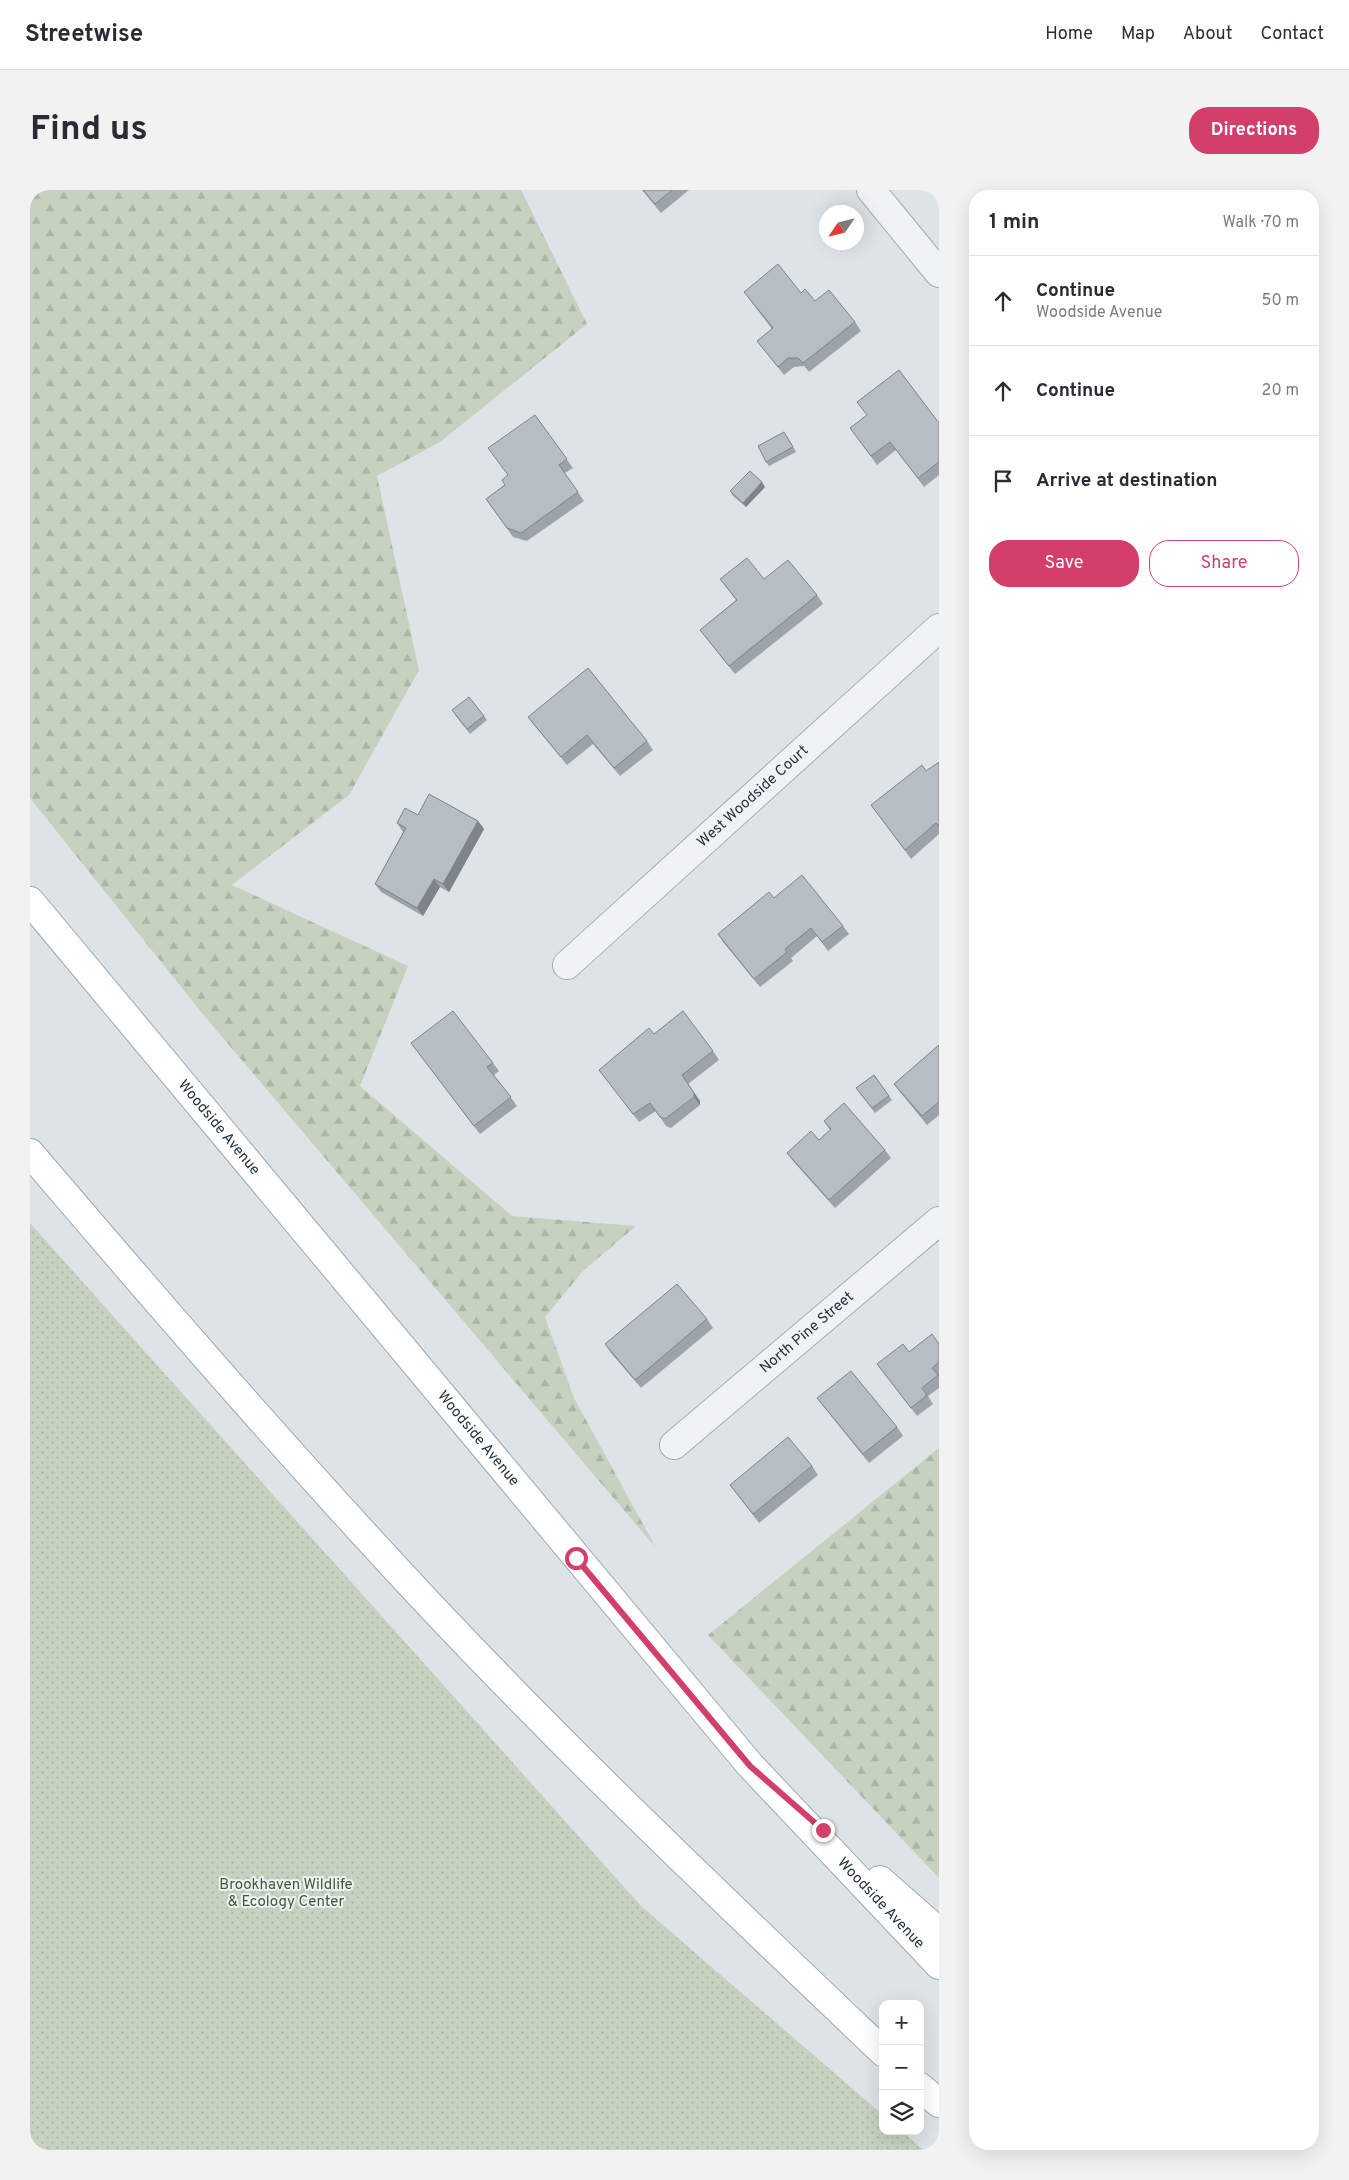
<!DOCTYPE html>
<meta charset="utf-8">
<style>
body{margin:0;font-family:Overpass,sans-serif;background:#f2f2f3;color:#2b2b33}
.controls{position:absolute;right:15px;bottom:15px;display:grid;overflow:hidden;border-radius:10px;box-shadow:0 5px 20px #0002}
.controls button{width:45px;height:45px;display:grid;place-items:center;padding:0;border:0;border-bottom:1px solid #e1e1e2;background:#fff;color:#2b2b33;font:25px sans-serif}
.compass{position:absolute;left:789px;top:15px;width:45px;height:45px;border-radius:50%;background:#fff;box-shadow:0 5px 20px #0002;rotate:235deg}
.stop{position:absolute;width:15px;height:15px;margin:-11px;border:4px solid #d13f6a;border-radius:50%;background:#fff}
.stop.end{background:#d13f6a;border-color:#fff;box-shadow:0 1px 5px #0008}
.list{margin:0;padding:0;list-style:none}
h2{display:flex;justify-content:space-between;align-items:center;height:65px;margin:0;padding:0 20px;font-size:21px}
h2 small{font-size:16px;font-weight:400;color:#7c7c81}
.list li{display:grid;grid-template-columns:32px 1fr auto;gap:15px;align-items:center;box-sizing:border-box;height:90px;padding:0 20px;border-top:1px solid #e1e1e2}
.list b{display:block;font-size:19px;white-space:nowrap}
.list p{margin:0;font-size:16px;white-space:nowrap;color:#7c7c81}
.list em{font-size:16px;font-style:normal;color:#7c7c81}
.actions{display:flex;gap:10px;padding:15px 20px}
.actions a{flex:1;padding:11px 0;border:1px solid #d13f6a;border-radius:20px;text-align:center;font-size:18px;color:#d13f6a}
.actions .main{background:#d13f6a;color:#fff}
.icon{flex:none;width:28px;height:28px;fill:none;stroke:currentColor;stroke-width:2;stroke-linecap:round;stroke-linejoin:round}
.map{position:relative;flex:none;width:909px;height:1960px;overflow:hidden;border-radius:20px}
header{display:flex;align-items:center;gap:30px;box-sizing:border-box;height:70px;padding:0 25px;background:#fff;border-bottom:1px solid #e1e1e2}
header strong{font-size:24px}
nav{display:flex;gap:28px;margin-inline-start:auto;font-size:18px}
.intro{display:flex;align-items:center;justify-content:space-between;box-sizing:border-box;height:120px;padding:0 30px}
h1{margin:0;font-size:35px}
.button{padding:12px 22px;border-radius:20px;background:#d13f6a;color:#fff;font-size:18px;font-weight:700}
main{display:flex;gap:30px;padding:0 30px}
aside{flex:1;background:#fff;border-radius:20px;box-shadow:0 5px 20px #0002}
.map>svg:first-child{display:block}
.forest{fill:url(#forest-firs)}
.park{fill:url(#park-dots)}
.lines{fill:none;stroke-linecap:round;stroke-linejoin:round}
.street-casing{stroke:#a3abb2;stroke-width:30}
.primary-casing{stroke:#9da9b4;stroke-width:30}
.street{stroke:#f0f3f6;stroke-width:28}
.primary{stroke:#fff;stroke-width:28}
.wall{fill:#9ca3a9}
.shaded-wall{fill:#7f848a}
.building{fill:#b5bdc5;stroke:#7f848a}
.route{stroke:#d13f6a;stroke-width:6}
.labels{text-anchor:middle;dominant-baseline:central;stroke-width:4;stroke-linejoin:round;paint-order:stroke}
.street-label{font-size:15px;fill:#27333f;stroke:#edf2f5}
.park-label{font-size:15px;fill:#415b34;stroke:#edf2f5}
</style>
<header>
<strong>Streetwise</strong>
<nav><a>Home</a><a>Map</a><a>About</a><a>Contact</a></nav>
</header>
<div class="intro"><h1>Find us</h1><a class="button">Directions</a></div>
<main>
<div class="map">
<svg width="909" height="1960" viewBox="0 0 909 1960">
<defs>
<pattern id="forest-firs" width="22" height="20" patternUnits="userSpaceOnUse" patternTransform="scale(1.25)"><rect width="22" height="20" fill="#c6d2bf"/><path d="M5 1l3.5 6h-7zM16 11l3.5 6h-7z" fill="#aab5a5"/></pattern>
<pattern id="park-dots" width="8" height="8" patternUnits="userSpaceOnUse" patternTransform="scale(1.25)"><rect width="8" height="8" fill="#c6d2bf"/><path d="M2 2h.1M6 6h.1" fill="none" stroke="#aab5a5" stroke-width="1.8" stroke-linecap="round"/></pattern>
</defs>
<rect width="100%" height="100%" fill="#dee3e8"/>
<path class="forest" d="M0,0H491L557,134L410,252L347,286L389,480L319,605L202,695L378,776L330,896L482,1026L606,1036L554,1080L515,1127L544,1208L626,1358L176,828L0,608Z
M909,1258V1688L678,1445Z"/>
<path class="park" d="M0,1033L611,1716L853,1925V1941H872L893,1960H0Z"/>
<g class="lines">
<defs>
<g id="street">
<path d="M841,0L909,83"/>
<path id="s1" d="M537,775L909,438"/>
<path id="s2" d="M644,1255L909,1031"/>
</g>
<g id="primary">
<path id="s3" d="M0,711L720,1575L909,1775"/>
<path d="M0,963C117,1100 235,1237 358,1370C515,1541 684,1701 853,1862"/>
<path d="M850,1690L909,1742"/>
<path d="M890,1897L909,1913"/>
</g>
</defs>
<use href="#street" class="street-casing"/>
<use href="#primary" class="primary-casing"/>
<use href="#street" class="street"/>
<use href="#primary" class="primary"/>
</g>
<path class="wall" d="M612,0H659L631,23Z
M714,102L771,103L785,111L825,132L831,141L779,182L774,176L764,177L754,185L727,151L742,139Z
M505,225L543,278L535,283L554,311L497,351L483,347L456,309L475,295L478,285Z
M909,233V285L894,297L866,260L847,275L820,238Z
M757,246L766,262L739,276L736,272Z
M735,297L716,317L703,306L700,301Z
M690,389H734L787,405L793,414L705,484L670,440L706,410Z
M425,525L454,526L457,530L440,544Z
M498,527L617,551L623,560L590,586L563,554L537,575L504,535Z
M909,572V644L881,669L841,615L896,581Z
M388,625L448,631L454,639L419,702L410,697L393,726L351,702L345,694L373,642L367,633Z
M744,708L813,736L819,744L798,761L787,746L761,768L763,771L730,797L693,752L688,744Z
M624,844L683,861L689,870L658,894L670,911V915L641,938L636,936L626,921L609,932L569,880Z
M381,853L463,873L469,881L464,885L487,916L450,944Z
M909,855V925L897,935L870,902L864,894Z
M844,885L862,910L845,923L826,898Z
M794,931L855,960L861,968L805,1018L763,971L757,963L789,950L800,940Z
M677,1129L683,1138L611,1198L581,1163L575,1154Z
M909,1154V1198L898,1206L903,1214L887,1226L847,1174L879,1162Z
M787,1208L867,1237L873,1246L839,1273L793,1216Z
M782,1276L788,1285L729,1333L700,1295Z"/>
<path class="shaded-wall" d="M732,292L735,297L716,317L713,313Z
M448,631L454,639L419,702L413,694Z
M404,689L410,697L393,726L387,718Z
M652,885L670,911V915L664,907Z"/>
<path class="building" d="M613,0H642L625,14Z
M748,74L771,103L775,99L785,111L799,100L825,132L773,173L768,168H758L748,177L727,151L743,138L714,102Z
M869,180L909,233V272L888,288L860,252L841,266L820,238L837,225L827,212Z
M505,225L537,269L529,275L548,302L491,343L477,338L456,309L475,295L472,290L478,285L458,258Z
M754,242L763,257L736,272L728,256Z
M720,281L732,292L713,313L700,301Z
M717,368L734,389L758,370L787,405L699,476L670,440L707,410L690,389Z
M558,478L617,551L584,578L557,545L531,567L498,527Z
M439,507L454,526L437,539L422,520Z
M909,572V636L906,633L875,660L841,615L892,575L896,581Z
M399,604L448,631L413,694L404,689L387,718L345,694L376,638L367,633L375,618L388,625Z
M772,685L813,736L792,752L781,738L755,759L757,762L724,789L688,744L739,702L744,708Z
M423,821L463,873L457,877L481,907L444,936L381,853Z
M653,821L683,861L652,885L664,903V907L635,929L630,927L620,913L603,924L569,880L619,838L624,844Z
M909,855V912L892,926L864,894Z
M844,885L859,906L842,918L826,898Z
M814,913L855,960L799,1010L757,963L781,941L789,950L801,939L794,931Z
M647,1094L677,1129L605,1190L575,1154Z
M902,1144L909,1154V1172L902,1178L908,1185L892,1198L897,1205L881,1218L847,1174L873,1154L879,1162Z
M821,1181L867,1237L833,1264L787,1208Z
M758,1247L782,1276L723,1324L700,1295Z"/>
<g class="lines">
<path class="route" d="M546,1368L720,1576L793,1640"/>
</g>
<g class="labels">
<g class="street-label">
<text stroke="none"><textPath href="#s1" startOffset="251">West Woodside Court</textPath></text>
<text stroke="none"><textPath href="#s3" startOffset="295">Woodside Avenue</textPath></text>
<text stroke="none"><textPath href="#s2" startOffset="174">North Pine Street</textPath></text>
<text stroke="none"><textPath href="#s3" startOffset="700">Woodside Avenue</textPath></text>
<text stroke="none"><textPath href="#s3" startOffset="1315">Woodside Avenue</textPath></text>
</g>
<g class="park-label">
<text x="256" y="1695">Brookhaven Wildlife<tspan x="256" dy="17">&amp; Ecology Center</tspan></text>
</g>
</g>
</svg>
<div class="controls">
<button>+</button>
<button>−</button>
<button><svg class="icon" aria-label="layers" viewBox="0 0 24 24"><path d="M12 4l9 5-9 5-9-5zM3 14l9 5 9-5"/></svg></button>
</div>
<svg class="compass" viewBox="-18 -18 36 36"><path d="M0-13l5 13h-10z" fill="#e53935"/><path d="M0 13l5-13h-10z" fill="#7c7c81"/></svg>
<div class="stop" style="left:546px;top:1368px"></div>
<div class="stop end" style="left:793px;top:1640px"></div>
</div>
<aside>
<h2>1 min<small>Walk · 70 m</small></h2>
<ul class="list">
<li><svg class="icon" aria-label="ahead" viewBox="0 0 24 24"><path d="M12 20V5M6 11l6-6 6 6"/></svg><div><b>Continue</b><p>Woodside Avenue</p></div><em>50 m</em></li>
<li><svg class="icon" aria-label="ahead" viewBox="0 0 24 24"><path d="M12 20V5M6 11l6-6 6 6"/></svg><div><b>Continue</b></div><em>20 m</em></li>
<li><svg class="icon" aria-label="arrive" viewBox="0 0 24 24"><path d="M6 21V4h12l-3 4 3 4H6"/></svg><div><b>Arrive at destination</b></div></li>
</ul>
<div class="actions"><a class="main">Save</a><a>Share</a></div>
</aside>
</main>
